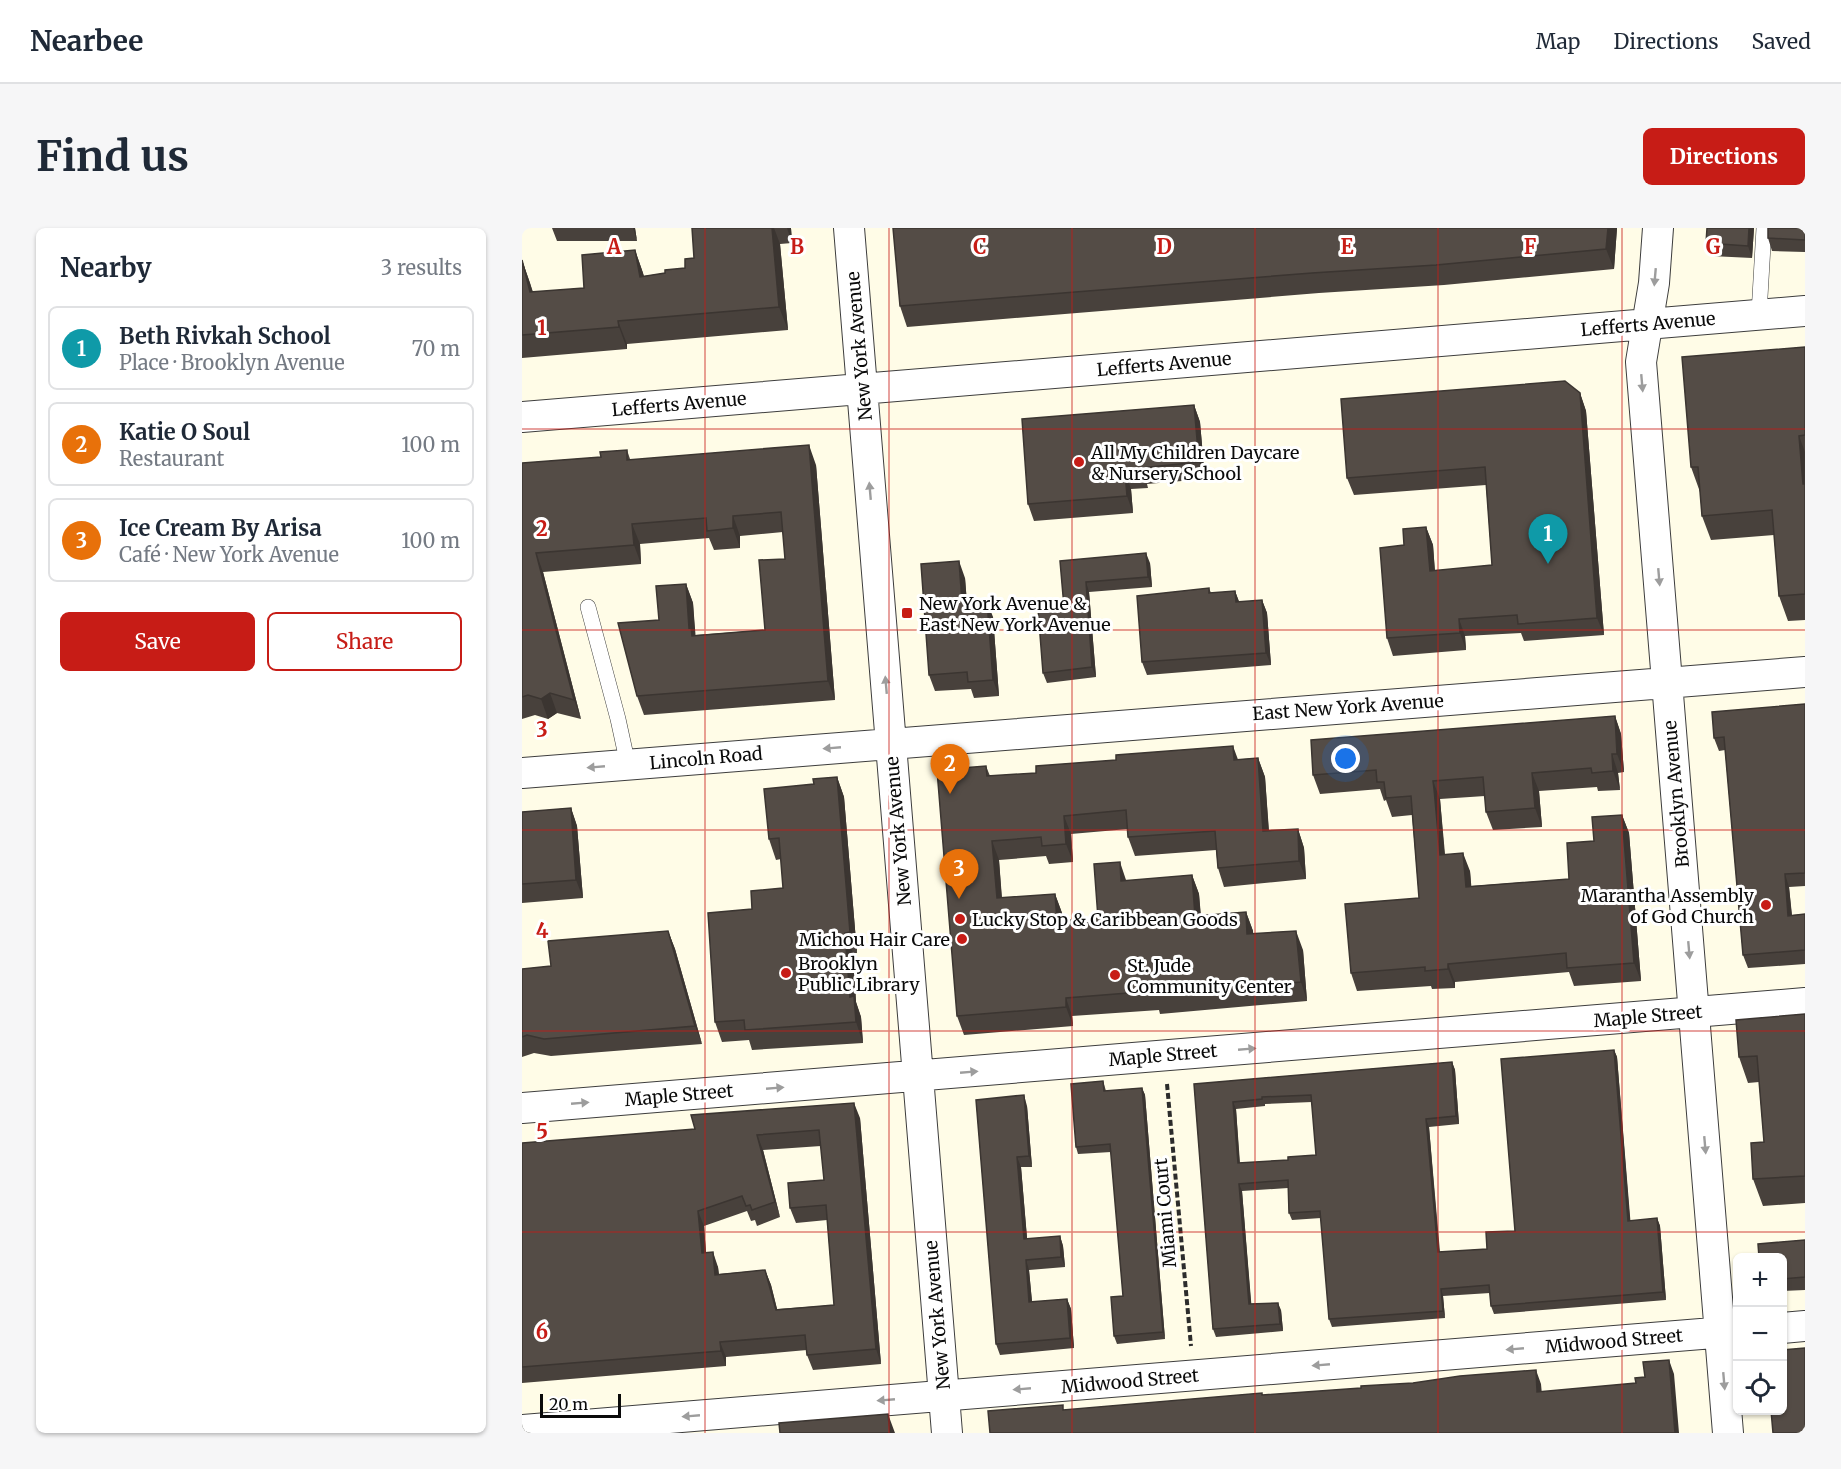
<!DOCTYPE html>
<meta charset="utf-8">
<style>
body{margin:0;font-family:Merriweather,serif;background:#f6f6f7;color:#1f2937}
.controls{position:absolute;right:18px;bottom:18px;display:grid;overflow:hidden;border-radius:9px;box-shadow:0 2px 4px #0004}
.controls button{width:54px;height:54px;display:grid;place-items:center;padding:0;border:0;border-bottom:2px solid #e0e1e3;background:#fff;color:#1f2937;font:30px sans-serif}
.scale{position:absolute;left:18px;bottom:15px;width:81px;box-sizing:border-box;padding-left:6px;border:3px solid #0a0a0a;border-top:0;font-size:16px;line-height:21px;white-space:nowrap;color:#0a0a0a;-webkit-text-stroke:4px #fff;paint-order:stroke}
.you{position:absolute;left:824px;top:531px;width:21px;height:21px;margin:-15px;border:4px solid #fff;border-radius:50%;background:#1a73e8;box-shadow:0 0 0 9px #1a73e833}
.badge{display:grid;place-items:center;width:39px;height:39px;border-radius:50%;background:#c71c16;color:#fff;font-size:20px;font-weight:700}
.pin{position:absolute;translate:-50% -50px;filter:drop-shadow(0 2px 3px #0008)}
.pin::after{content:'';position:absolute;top:32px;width:21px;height:18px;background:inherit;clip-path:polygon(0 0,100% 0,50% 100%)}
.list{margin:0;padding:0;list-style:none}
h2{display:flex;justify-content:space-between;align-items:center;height:78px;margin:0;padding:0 24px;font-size:26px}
h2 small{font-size:20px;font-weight:400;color:#747a83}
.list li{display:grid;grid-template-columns:39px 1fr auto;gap:18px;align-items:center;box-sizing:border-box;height:84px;margin:0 12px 12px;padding:0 12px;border:2px solid #e0e1e3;border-radius:9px}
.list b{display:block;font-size:22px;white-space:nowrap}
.list p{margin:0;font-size:20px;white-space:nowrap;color:#747a83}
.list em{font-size:20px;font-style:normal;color:#747a83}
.actions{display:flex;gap:12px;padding:18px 24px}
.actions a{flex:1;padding:14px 0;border:2px solid #c71c16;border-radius:9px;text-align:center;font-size:21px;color:#c71c16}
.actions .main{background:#c71c16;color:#fff}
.icon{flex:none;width:33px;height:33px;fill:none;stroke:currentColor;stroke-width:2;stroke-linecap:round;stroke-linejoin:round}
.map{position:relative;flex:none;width:1283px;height:1205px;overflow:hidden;border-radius:9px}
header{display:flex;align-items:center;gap:36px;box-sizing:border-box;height:84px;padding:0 30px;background:#fff;border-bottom:2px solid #e0e1e3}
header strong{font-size:28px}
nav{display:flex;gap:33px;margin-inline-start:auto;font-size:21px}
.intro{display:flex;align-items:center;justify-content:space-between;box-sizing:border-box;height:144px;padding:0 36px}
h1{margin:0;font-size:42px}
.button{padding:15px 27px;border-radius:9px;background:#c71c16;color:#fff;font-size:21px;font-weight:700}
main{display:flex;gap:36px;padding:0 36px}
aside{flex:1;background:#fff;border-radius:9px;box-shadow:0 2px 4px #0004}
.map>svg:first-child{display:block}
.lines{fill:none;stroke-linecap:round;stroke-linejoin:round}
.lane-casing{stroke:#3d3d3d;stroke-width:16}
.street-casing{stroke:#3d3d3d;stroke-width:32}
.path{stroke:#2c2c2c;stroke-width:4;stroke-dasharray:6 3;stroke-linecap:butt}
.lane{stroke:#fff;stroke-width:15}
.street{stroke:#fff;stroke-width:30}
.wall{fill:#48413c;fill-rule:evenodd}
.shaded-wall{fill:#3b3531}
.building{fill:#544c46;stroke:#3b3531;stroke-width:1.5;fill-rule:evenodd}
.oneway{fill:#9d9d9d}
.grid{fill:none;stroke:#c71c16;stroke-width:1.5;stroke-opacity:0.55}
.poi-dot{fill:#c71c16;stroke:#fff;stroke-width:2}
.labels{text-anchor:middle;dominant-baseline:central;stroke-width:6;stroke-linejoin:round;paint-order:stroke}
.street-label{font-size:18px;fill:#0a0a0a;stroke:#fff}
.poi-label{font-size:18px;fill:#0a0a0a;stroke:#fff;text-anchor:start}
.grid-label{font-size:20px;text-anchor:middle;font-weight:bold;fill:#c71c16;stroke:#fff;stroke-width:6;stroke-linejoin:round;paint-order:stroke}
</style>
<header>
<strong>Nearbee</strong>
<nav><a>Map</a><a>Directions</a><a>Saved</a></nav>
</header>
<div class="intro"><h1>Find us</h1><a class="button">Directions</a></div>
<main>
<aside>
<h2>Nearby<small>3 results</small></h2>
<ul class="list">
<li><span class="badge" style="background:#0f9aa8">1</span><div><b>Beth Rivkah School</b><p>Place · Brooklyn Avenue</p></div><em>70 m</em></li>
<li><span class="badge" style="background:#e8710a">2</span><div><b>Katie O Soul</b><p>Restaurant</p></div><em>100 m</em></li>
<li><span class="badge" style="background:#e8710a">3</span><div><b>Ice Cream By Arisa</b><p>Café · New York Avenue</p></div><em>100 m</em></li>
</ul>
<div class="actions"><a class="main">Save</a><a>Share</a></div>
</aside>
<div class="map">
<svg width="1283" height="1205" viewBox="0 0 1283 1205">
<rect width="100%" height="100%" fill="#fffce7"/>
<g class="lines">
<defs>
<path id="lane" d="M1237,86L1242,0
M66,379L96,491L106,537"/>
<path id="street" d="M327,0L425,1205
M1136,0L1132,55L1119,134L1206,1205
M0,189L1283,83
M0,545L1283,444
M0,880L1283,775
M1260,1100L1283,1098
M0,1202L1216,1103"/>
</defs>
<use href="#lane" class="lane-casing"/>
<use href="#street" class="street-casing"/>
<path class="path" d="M645,856L669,1118"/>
<use href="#lane" class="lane"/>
<use href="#street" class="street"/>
</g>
<path class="wall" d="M30,0H113L115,13H35Z
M170,0H269L270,15L258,16L266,102L105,116V121L0,130V32L11,64L62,60L113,22L122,48L143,45L163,40L172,30Z
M371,0H1095L1092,41L922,57L797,65L385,99L378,78Z
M1232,0L1230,30L1189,28L1184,15Z
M1283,0V24L1250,23L1246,10Z
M1283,119V392L1266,393L1257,368L1252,307L1189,312L1180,288L1178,264L1169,239Z
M1058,165L1064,183L1082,407L1002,413L999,405L943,408L944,422L871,428L865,410L882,317L904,299L911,317L913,343L970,337L964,257L832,267L825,250Z
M672,177L678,194L683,251L625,256L626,260L609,261L611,285L512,293L506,276Z
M105,222L108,231L294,237L313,472L122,487L115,468L137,392L164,356L171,375L173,407L243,402L263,331L261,304L218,308V320L192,322L187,310L118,316L119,336L21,344L59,491L35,485L26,491L13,487L0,491V235L79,229Z
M538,333L628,335L630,359L567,364L574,449L525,455L521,445L542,379Z
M443,350L445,374L471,389L477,468L452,470L449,461L413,463L407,447Z
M687,360L689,365L713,363L717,374L740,372L745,385L749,437L625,447L620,434Z
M1283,476V658L1267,659L1270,687L1283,686V736L1226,740L1221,727L1203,522L1197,523L1192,510Z
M1093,488L1099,506L1102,544L1096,545L1098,562L1076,563L1075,559L1017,563L1020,599L971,602L964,584L963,568L918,571L923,626L948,643L949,658L1047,651L1072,613L1100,587L1107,605L1119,753L1052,758L1047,744L933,754V760L910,761L909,758L835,763L829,745L897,670L890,587L870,589L864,572L862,573L858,561L798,566L791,547Z
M736,530L743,549L747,603L776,601L782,620L784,651L702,659L696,640L694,622L613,628L606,609V601L549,606L551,634L527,636L524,628L477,632L480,670L533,666L540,685L541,693L576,690L604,653L670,647L677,666L679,688L724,684L731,703V706L781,722L785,773L638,786L637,782L550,788L551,798L442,807L435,788L464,538L468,548Z
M315,549L322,569L335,725H331L334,774L339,789L341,815L230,822L227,812L200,814L193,794L230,681L261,660L259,631L254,632L247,611L292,556Z
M49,580L55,598L61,670L0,675V584Z
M146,703L153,721L180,816L29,828L12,825L0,829V741L29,738Z
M1283,786V975L1241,978L1231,951L1242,914L1237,854L1226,855L1217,829Z
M1092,822L1095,829L1108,993L1135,990L1138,998L1144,1072L972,1086L969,1078L968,1065L921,1068L923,1090L810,1099L807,1091L799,990L770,992L767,985L766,960L720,963L729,1076L759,1082L761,1103L694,1109L691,1101L672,856L930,834L933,842L937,896L907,899L918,1024L965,1021L993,1003ZM790,874L794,927L766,932L718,935L714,881L743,878V876Z
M581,853L584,863L620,860L623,867L643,1111L595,1116L592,1108L601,1068L589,924L556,926L554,919Z
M454,872L505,878L510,939H499L505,1011L538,1008L541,1018L543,1039L507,1042L510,1074L545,1071L549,1081L552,1120L478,1127L474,1116Z
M338,890L359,1136L291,1142L285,1127V1122L204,1129V1138L0,1155V915ZM299,918L302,952L268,980L274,995L305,992L312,1077L255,1081L249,1057L243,1042L197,1046L196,1039L184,1024L182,998L225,983L229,993L233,992L235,998L258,989L241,922Z
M1283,1012V1062L1260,1063V1029Z"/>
<path class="shaded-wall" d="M111,0H113L115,13Z
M250,0H252L258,16L266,102L257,79Z
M265,0H269L270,15Z
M1086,0H1095L1092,41L1084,21Z
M1227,0H1232L1230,30L1226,18Z
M113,22L121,45L126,72L118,49Z
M0,32L8,55L17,87L8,64Z
M96,93L105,116V121L97,99Z
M1058,165L1064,183L1082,407L1075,390Z
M672,177L678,194L683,251L677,234Z
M1277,208L1283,224V261L1281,256Z
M287,217L294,237L313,472L306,453Z
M603,244L609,261L611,285L605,268Z
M211,288L218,308V320L211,300Z
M110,296L118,316L119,336L112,317Z
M904,299L911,317L914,361L908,343Z
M14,325L21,344L59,491L52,472Z
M624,325L628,335L630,359L626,349Z
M437,333L443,350L446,391L440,374Z
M564,354L567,364L574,449L570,439Z
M164,356L171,375L174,413L177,427L167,400Z
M713,363L718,376L714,374Z
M740,372L745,385L749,437L744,425Z
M465,373L471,389L477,468L471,452Z
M937,391L943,408L944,422L938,405Z
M28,465L35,485L26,491L19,471Z
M1093,488L1099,506L1102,544L1095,526Z
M711,518L718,537L712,532Z
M1090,526L1096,545L1098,562L1091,543Z
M736,530L743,549L748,622L741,603Z
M1010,545L1017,563L1020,599L1013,580Z
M315,549L322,569L335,725L328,704Z
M911,553L918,571L924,645L918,627Z
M49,580L55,598L61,670L54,652Z
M1100,587L1107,605L1119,753L1112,735Z
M542,588L549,606L551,634L544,616Z
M776,601L782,620L784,651L777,633Z
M470,613L477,632L481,689L475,670Z
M941,625L948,643L951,677L944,659Z
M598,634L604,652L606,672L599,653Z
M1263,646L1267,659L1271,701L1266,688Z
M670,647L677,666L680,707L673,688Z
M533,666L540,685L542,712L535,693Z
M724,684L731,703L732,725L725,706Z
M146,703L153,721L180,816L173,798Z
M774,703L781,722L785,773L779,754Z
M323,705L331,725L334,774L339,789L341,815L334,794L328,769Z
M926,736L933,754V760L926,741Z
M544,770L550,788L551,798L544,779Z
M1092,822L1095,829L1109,1000L1106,993Z
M930,834L933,842L937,896L934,888Z
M620,860L623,867L643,1111L641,1104Z
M502,867L505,878L510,939L507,928Z
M711,874L714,881L718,942L716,935Z
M332,875L338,890L359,1136L354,1121Z
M904,891L907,899L918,1032L916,1024Z
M235,907L241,922L258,989L253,974Z
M495,929L499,939L506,1021L502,1011Z
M717,956L720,963L730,1084L727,1076Z
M176,983L182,998L185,1040L180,1025Z
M1135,990L1138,998L1144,1072L1141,1064Z
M538,1008L541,1018L543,1039L539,1029Z
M191,1024L196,1039L198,1062L193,1047Z
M504,1032L507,1042L511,1084L507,1074Z
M243,1042L249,1057L259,1097L254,1082Z
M919,1061L921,1068L923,1090L921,1083Z
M545,1071L549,1081L552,1120L548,1110Z
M756,1075L759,1082L761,1103L758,1096Z
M198,1114L204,1129V1138L199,1123Z
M1147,1132L1152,1146L1157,1205H1153Z
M1014,1142L1019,1156L1021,1178L1015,1164Z
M366,1186L373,1205H368Z"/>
<path class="building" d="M170,0H250L257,79L96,93L97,99L0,107V32L8,64L62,60L60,27L113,22L118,49L143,45V42L163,40V31L172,30Z
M371,0H1086L1084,21L914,37L790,45L378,78Z
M1185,0H1227L1226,18L1184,15Z
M1246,0H1283V12L1246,10Z
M1283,119V207L1277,208L1281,256H1283V366L1257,368L1250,282L1180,288L1176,239H1169L1160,129Z
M1043,153L1058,165L1075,390L996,396L995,387L937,391L938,405L865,410L858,320L882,317L881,301L904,299L908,343L970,337L963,239L825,250L819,171Z
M672,177L677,234L619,240L620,244H603L605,268L506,276L500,191Z
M287,217L306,453L115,468L96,395L137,392L134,358L164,356L167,400L169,399L170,408L243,402L237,332L263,331L259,284L211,288V300L185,303L184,290L110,296L112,317L14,325L52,472L28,465L19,471L6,467L0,469V235L79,229L78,224L105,222V232Z
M624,325L626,349L564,354L570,439L521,445L516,381L542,379L538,333Z
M437,333L440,374L465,373L471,452L446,454L445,444L407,447L399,336Z
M687,360V365L713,363L714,374L740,372L744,425L620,434L615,368Z
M1283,476V645L1263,646L1266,688L1283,686V722L1221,727L1202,509L1192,510L1190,484Z
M1093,488L1095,526H1090L1091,543L1070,545L1069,540L1010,545L1013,580L964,584L961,549L911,553L912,561L918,627L941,625L944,659L1047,651L1045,615L1072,613L1070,589L1100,587L1112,735L1045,740L1044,725L926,736V741L903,743V739L829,745L823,676L897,670L889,568L864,570L862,554H855L854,542L791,547L789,512Z
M711,518L712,532L736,530L741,603L776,601L777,633L696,640L693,603L606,609L604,582L542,588L544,616L520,618L519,609L470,613L475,670L533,666L535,693L576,690L572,636L598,634L599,653L670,647L673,688L724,684L725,706L774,703L779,754L632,767L631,763L544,770V779L435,788L415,542L464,538L465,548L514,545V538L594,532V527Z
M315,549L328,704L323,705L328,769L332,768L334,794L223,802L222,792L193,794L186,685L230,681L229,663L261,660L257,610L247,611L242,561L292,556L291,551Z
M49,580L54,652L0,656V584Z
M146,703L173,798L22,811L5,807L0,809V741L29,738L26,713Z
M1283,786V948L1231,951L1229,915L1242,914L1235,828L1217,829L1214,792Z
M1092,822L1106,993L1135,990L1141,1064L969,1078L967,1057L919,1061L921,1083L807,1091L798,983L767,985L766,952L717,956L727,1076L756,1075L758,1096L691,1101L672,856L930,834L934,888L904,891L916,1024L965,1021L964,1004L993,1003L979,831ZM789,867L794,927L766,929V932L716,935L711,874L740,871V869Z
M581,853L582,863L620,860L641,1104L592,1108L589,1069L601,1068L588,916L554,919L549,856Z
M502,867L507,928L495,929L502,1011L538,1008L539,1029L504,1032L507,1074L545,1071L548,1110L474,1116L454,872Z
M332,875L354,1121L285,1127L283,1107L198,1114L199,1123L0,1139V915L173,901L169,887ZM297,902L302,952L266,955L268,980L304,977L312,1077L254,1082L243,1042L193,1047L191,1024L180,1025L176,983L220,968L224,978L228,977L230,982L253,974L235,907Z
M1283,1012V1049L1260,1051V1029H1237L1236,1016Z
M1283,1120V1205H1251L1249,1182H1260V1122Z
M1147,1132L1153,1205H468L466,1183L541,1177V1182L740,1165V1167L839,1160V1158L891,1155L938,1148L1014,1142L1015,1164L1114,1155L1113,1150L1123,1149L1121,1134Z
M366,1186L368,1205H258L257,1195Z"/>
<defs><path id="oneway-solid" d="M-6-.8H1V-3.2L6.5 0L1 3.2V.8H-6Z" transform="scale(1.5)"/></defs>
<g class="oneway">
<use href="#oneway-solid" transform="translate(1133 49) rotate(95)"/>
<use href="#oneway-solid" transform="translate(1120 155) rotate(85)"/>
<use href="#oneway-solid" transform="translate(348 263) rotate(-95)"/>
<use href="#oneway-solid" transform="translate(1137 349) rotate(85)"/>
<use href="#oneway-solid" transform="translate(364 457) rotate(-95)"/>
<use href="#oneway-solid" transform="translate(310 520) rotate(175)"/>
<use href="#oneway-solid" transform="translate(74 539) rotate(175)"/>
<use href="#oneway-solid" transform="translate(1167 722) rotate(85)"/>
<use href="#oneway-solid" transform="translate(725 821) rotate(-5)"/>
<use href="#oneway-solid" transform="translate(447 844) rotate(-5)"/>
<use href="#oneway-solid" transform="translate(253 860) rotate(-5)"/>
<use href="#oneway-solid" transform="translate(58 875) rotate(-5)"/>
<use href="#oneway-solid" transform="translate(1183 917) rotate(85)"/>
<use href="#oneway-solid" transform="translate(993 1121) rotate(175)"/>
<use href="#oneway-solid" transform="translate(799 1137) rotate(175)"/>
<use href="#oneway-solid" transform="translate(1202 1153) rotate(85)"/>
<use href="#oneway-solid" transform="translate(500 1161) rotate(175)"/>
<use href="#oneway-solid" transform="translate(364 1172) rotate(175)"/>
<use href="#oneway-solid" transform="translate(169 1188) rotate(175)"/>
</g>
<path class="grid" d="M183,0V1205M367,0V1205M550,0V1205M733,0V1205M916,0V1205M1100,0V1205M0,201H1283M0,402H1283M0,602H1283M0,803H1283M0,1004H1283"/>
<g class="poi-dot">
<circle cx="557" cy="234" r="6"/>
<rect x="379" y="379" width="12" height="12" rx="3"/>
<circle cx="1244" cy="677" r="6"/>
<circle cx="438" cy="691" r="6"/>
<circle cx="440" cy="711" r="6"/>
<circle cx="264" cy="745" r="6"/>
<circle cx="593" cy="747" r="6"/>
</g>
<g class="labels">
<g class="street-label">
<text transform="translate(1126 96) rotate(-5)">Lefferts Avenue</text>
<text transform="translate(337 118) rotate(-95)">New York Avenue</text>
<text transform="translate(642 136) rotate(-5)">Lefferts Avenue</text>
<text transform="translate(157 176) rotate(-5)">Lefferts Avenue</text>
<text transform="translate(826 479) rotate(-4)">East New York Avenue</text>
<text transform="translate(184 530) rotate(-5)">Lincoln Road</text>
<text transform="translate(1154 566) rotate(-95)">Brooklyn Avenue</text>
<text transform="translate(376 603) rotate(-95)">New York Avenue</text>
<text transform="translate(1126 788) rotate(-5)">Maple Street</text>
<text transform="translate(641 827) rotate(-5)">Maple Street</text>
<text transform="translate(157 867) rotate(-5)">Maple Street</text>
<text transform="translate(643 985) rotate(-95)">Miami Court</text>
<text transform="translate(415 1087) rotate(-95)">New York Avenue</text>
<text transform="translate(1092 1113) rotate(-5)">Midwood Street</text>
<text transform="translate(608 1153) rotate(-5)">Midwood Street</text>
</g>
<g class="poi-label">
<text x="569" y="224">All My Children Daycare<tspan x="569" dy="21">&amp; Nursery School</tspan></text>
<text x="397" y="375">New York Avenue &amp;<tspan x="397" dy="21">East New York Avenue</tspan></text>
<text x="1232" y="667" text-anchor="end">Marantha Assembly<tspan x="1232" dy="21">of God Church</tspan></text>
<text x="450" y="691">Lucky Stop &amp; Caribbean Goods</text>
<text x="428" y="711" text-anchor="end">Michou Hair Care</text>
<text x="276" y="735">Brooklyn<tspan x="276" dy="21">Public Library</tspan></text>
<text x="605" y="737">St. Jude<tspan x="605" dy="21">Community Center</tspan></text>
</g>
</g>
<g class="grid-label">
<text x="92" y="26">A</text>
<text x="275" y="26">B</text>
<text x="458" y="26">C</text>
<text x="642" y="26">D</text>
<text x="825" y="26">E</text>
<text x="1008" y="26">F</text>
<text x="1191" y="26">G</text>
<text x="20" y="107">1</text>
<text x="20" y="308">2</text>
<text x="20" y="509">3</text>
<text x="20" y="710">4</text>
<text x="20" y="911">5</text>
<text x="20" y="1111">6</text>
</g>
</svg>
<div class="controls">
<button>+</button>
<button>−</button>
<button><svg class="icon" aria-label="locate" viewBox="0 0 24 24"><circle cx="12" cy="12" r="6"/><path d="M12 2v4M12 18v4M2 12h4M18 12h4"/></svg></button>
</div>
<div class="scale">20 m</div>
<div class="you"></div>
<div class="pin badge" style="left:1026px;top:336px;background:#0f9aa8">1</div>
<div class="pin badge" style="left:428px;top:566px;background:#e8710a">2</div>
<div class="pin badge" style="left:437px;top:671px;background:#e8710a">3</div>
</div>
</main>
